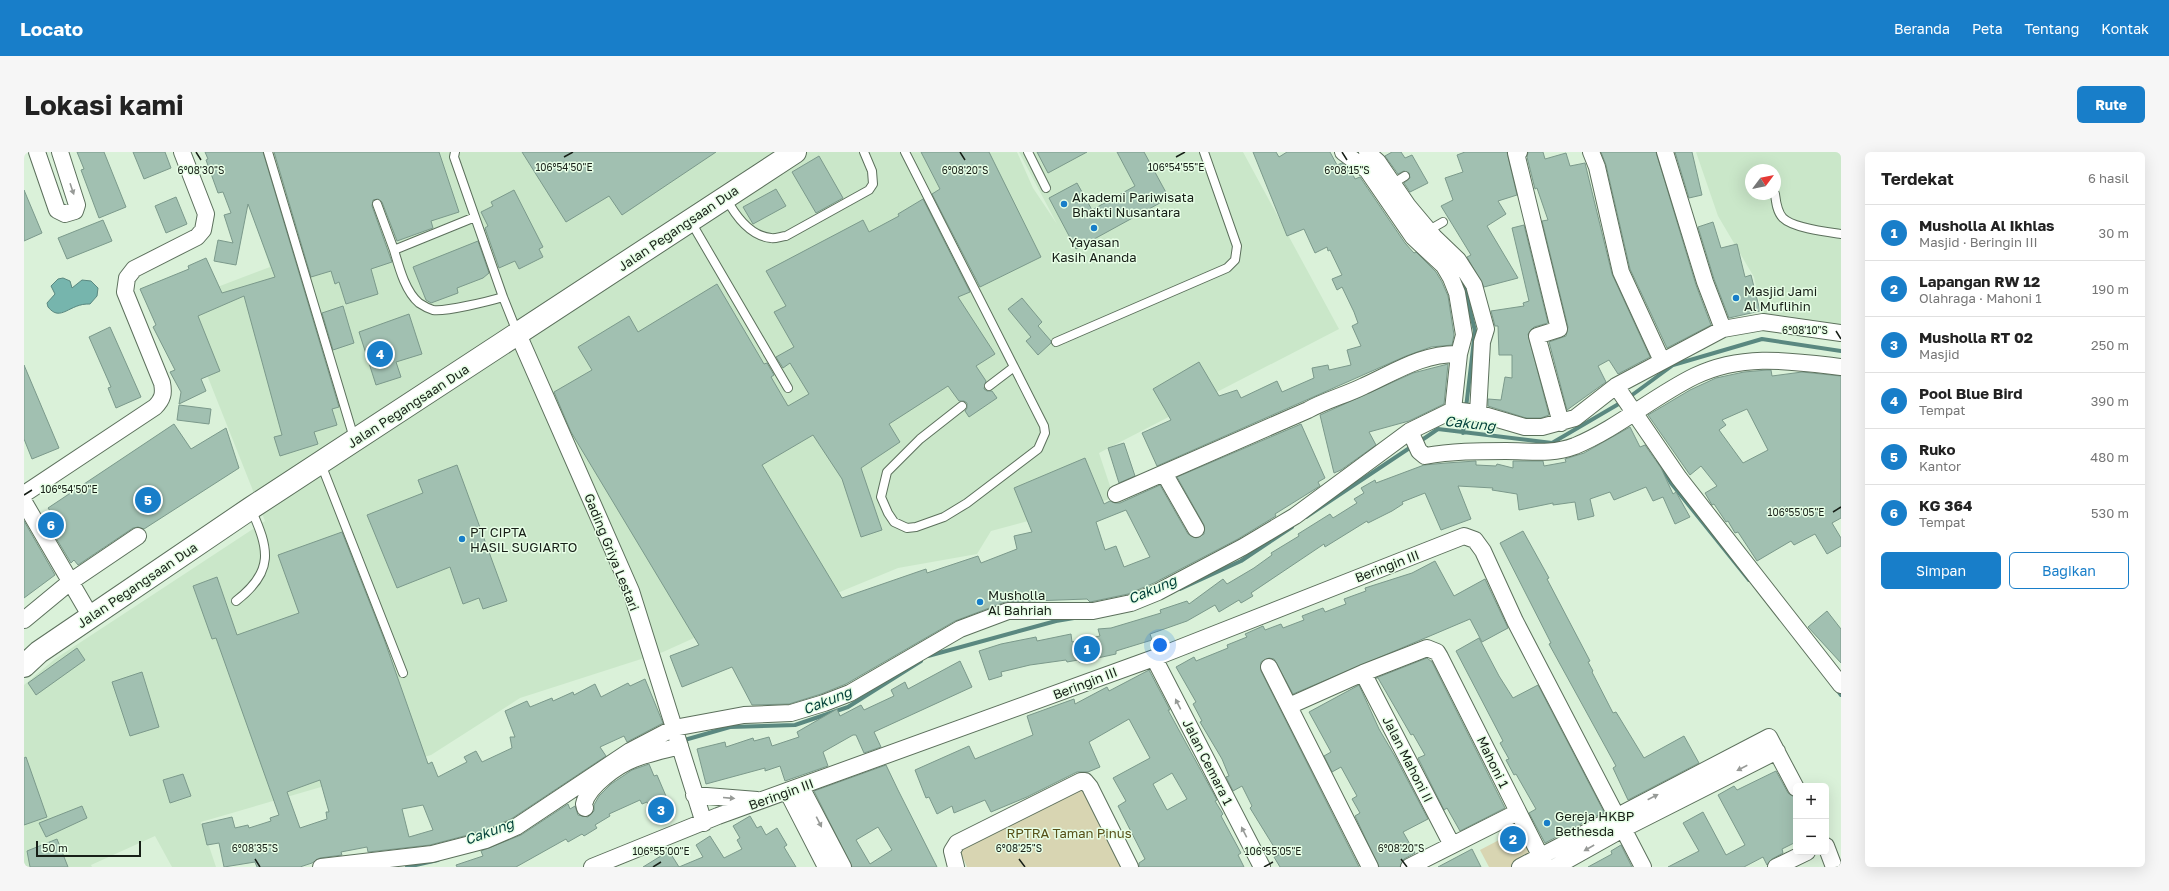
<!DOCTYPE html>
<html lang="id">
<meta charset="utf-8">
<style>
body{margin:0;font-family:"Golos Text",sans-serif;background:#f6f6f6;color:#222}
.controls{position:absolute;right:12px;bottom:12px;display:grid;overflow:hidden;border-radius:6px;box-shadow:0 4px 16px #0002}
.controls button{width:36px;height:36px;display:grid;place-items:center;padding:0;border:0;border-bottom:1px solid #e0e0e0;background:#fff;color:#222;font:20px sans-serif}
.compass{position:absolute;left:1721px;top:12px;width:36px;height:36px;border-radius:50%;background:#fff;box-shadow:0 4px 16px #0002;rotate:58deg}
.scale{position:absolute;left:12px;bottom:10px;width:105px;box-sizing:border-box;padding-left:4px;border:2px solid #171f17;border-top:0;font-size:11px;line-height:14px;white-space:nowrap;color:#171f17;-webkit-text-stroke:3px #e7fee6;paint-order:stroke}
.you{position:absolute;left:1136px;top:493px;width:14px;height:14px;margin:-10px;border:3px solid #fff;border-radius:50%;background:#1a73e8;box-shadow:0 0 0 6px #1a73e833}
.badge{display:grid;place-items:center;width:26px;height:26px;border-radius:50%;background:#187ec9;color:#fff;font-size:13px;font-weight:700}
.pin{position:absolute;translate:-50% -50%;border:2px solid #fff;box-shadow:0 1px 4px #0006}
.list{margin:0;padding:0;list-style:none}
h2{display:flex;justify-content:space-between;align-items:center;height:52px;margin:0;padding:0 16px;font-size:17px}
h2 small{font-size:13px;font-weight:400;color:#767676}
.list li{display:grid;grid-template-columns:26px 1fr auto;gap:12px;align-items:center;box-sizing:border-box;height:56px;padding:0 16px;border-top:1px solid #e0e0e0}
.list b{display:block;font-size:15px;white-space:nowrap}
.list p{margin:0;font-size:13px;white-space:nowrap;color:#767676}
.list em{font-size:13px;font-style:normal;color:#767676}
.actions{display:flex;gap:8px;padding:12px 16px}
.actions a{flex:1;padding:9px 0;border:1px solid #187ec9;border-radius:6px;text-align:center;font-size:14px;color:#187ec9}
.actions .main{background:#187ec9;color:#fff}
.map{position:relative;flex:none;width:1817px;height:715px;overflow:hidden;border-radius:6px}
header{display:flex;align-items:center;gap:24px;box-sizing:border-box;height:56px;padding:0 20px;background:#187ec9;color:#fff}
header strong{font-size:19px}
nav{display:flex;gap:22px;margin-inline-start:auto;font-size:14px}
.intro{display:flex;align-items:center;justify-content:space-between;box-sizing:border-box;height:96px;padding:0 24px}
h1{margin:0;font-size:28px}
.button{padding:10px 18px;border-radius:6px;background:#187ec9;color:#fff;font-size:14px;font-weight:700}
main{display:flex;gap:24px;padding:0 24px}
aside{flex:1;background:#fff;border-radius:6px;box-shadow:0 4px 16px #0002}
.map>svg:first-child{display:block}
.built{fill:#cae7c9;fill-rule:evenodd}
.green{fill:#d8d5b2}
.water{fill:#76b5ad;stroke:#5a8880}
.lines{fill:none;stroke-linecap:round;stroke-linejoin:round}
.stream{stroke:#5a8880;stroke-width:4}
.building{fill:#a1c0b1;stroke:#7b998b;fill-rule:evenodd}
.lane-casing{stroke:#5c705c;stroke-width:10}
.street-casing{stroke:#5c705c;stroke-width:18}
.secondary-casing{stroke:#5c705c;stroke-width:24}
.lane{stroke:#fff;stroke-width:8}
.street{stroke:#fff;stroke-width:16}
.secondary{stroke:#fff;stroke-width:22}
.oneway{fill:#979a97}
.ticks{fill:none;stroke:#171f17;stroke-width:1.5}
.poi-dot{fill:#187ec9;stroke:#e7fee6;stroke-width:1.5}
.labels{text-anchor:middle;dominant-baseline:central;stroke-width:3;stroke-linejoin:round;paint-order:stroke}
.poi-label{font-size:13px;fill:#171f17;stroke:#e7fee6;text-anchor:start}
.street-label{font-size:13px;fill:#171f17;stroke:#e7fee6}
.park-label{font-size:13px;fill:#575118;stroke:#e7fee6}
.water-label{font-size:14px;font-style:italic;fill:#013f39;stroke:#e7fee6}
.ticks-label{font-size:10px;text-anchor:middle;fill:#171f17;stroke:#e7fee6;stroke-width:3;stroke-linejoin:round;paint-order:stroke}
</style>
<header>
<strong>Locato</strong>
<nav><a>Beranda</a><a>Peta</a><a>Tentang</a><a>Kontak</a></nav>
</header>
<div class="intro"><h1>Lokasi kami</h1><a class="button">Rute</a></div>
<main>
<div class="map">
<svg width="1817" height="715" viewBox="0 0 1817 715">
<rect width="100%" height="100%" fill="#daf1d9"/>
<path class="built" d="M208,0H993L1009,36L1033,72L995,0H1219L1315,177L1075,301L1090,346L967,379L953,402L874,416L755,465L745,452L639,500L496,546L407,603L177,670L192,715H148L131,684L67,713L68,715H0V533L31,507L241,369L154,150L246,115Z
M1672,0H1817V186L1740,171L1730,125L1694,64ZM1727,18H1751V42H1727Z"/>
<path class="green" d="M1061,634L1102,715H943L934,695Z
M1496,677L1511,704L1490,715H1465L1456,698Z"/>
<path class="water" d="M39,126L46,129L48,136L58,128L67,129L74,136L73,144L66,152C45,151 37,171 24,155L23,151L31,142L27,134L34,127Z"/>
<g class="lines">
<path class="stream" d="M1439,129L1451,179L1442,256
M1604,246L1649,213L1738,187L1817,199
M1439,281L1441,263
M1395,290L1414,277L1528,291L1598,250
M1634,308L1647,331L1725,428
M1282,365L1390,293
M1156,437L1217,409L1268,375
M904,504L1032,469L1050,466
M1812,536L1817,543
M657,589L706,575L771,573L824,555L897,509
M383,715L414,708"/>
</g>
<path class="building" d="M53,0H80L102,55L75,66L57,18L60,17Z
M109,0H141L147,16L120,27Z
M181,0H239L315,255L308,257L313,273L290,280L294,292L256,304L250,285L258,283L220,144L174,164L196,219L177,227L182,239L155,252L157,240L146,220L151,218L129,175L132,173L116,137L165,117L164,114L182,106L198,141L251,125L224,52L212,113L190,109L194,88L209,91L200,63L207,61L199,40L194,41L182,8L184,7Z
M250,0H415L435,60L407,69L409,76L373,89L358,50L354,47L349,48L348,54L368,110L347,117L354,142L322,152L315,130L311,132L307,119L287,125Z
M498,0H692L598,63L585,44L542,70Z
M897,0H965L1017,105L956,135L908,42L916,37Z
M1013,0H1063L1024,21Z
M1093,0H1120L1145,46L1052,97L1025,46L1053,31L1068,58L1111,34Z
M1229,0H1252L1255,5L1263,0H1306L1313,13L1318,11L1326,17L1331,27L1336,25L1381,91L1390,101L1392,100L1412,120L1418,130L1424,144L1430,183L1428,193L1407,195L1382,204L1133,314L1118,281L1147,268L1129,237L1175,210L1195,244L1213,238L1217,246L1253,229L1258,240L1290,226L1288,216L1304,213L1305,218L1327,213L1323,198L1337,194L1328,174L1334,171L1330,160L1318,135L1313,138L1308,127L1318,123L1306,98L1304,99L1303,95L1291,101L1280,77L1263,84Z
M1368,0H1377L1381,6L1388,3L1404,31L1386,40L1380,31L1386,26L1385,21L1380,19L1374,22L1361,4Z
M1441,0H1483L1493,43L1474,49L1482,62L1463,74L1494,126L1460,135L1443,105L1447,103L1417,54L1429,48L1421,26L1439,20L1433,3Z
M1504,0H1519L1521,7L1542,1L1546,14L1561,11L1588,122L1626,205L1594,222L1585,208L1574,214L1582,230L1543,258L1525,190L1542,184L1544,175L1518,69L1524,68L1513,36L1511,37L1503,5Z
M1577,0H1632L1672,133L1687,173L1643,196L1606,117L1582,13Z
M1651,0H1668L1678,43L1665,46Z
M795,4L819,46L792,61L768,20Z
M752,37L762,54L729,72L719,55Z
M0,38L18,81L0,89Z
M490,38L519,95L515,97L519,105L495,117L491,109L475,116L461,76L464,74L457,60L469,54L467,50Z
M152,45L163,72L142,81L131,54Z
M899,47L946,140L934,145L971,202L952,214L962,229L960,237L963,239H968L973,246L945,265L941,259L943,256V251L940,249H935L924,234L865,272L876,290L837,316L858,378L837,385L818,327L789,283L738,313L818,446L902,417L903,421L954,404L957,411L993,397L990,384L1008,380L990,336L1061,306L1080,352L1086,349L1091,351H1096L1136,333L1164,382L1172,386L1180,382V373L1153,325L1277,272L1301,326L1294,330L1296,334L1251,362L1252,364L1214,387L1130,431L1104,442L1066,450L1063,447L981,450L931,469L822,532L797,542L765,552L728,553L708,515L658,535L646,504L675,493L547,280L530,240L568,218L554,195L605,164L614,180L693,132L740,212L743,211L750,223L747,225L764,254L785,242L766,211L759,216L752,205L770,195L750,160L762,154L742,119L839,68L845,80L875,64L874,62ZM1102,358L1126,405L1100,415L1092,394L1081,398L1072,370Z
M79,68L88,89L43,107L34,86Z
M1689,70L1697,96L1713,92L1721,125L1727,123L1736,159L1705,166L1690,127L1674,75Z
M1500,73L1524,171L1510,175L1504,182L1525,263L1517,266H1502L1464,254V247L1477,248L1481,225L1488,226V203H1475L1474,174H1471L1467,159L1500,154L1499,151L1505,149L1488,76Z
M454,89L465,121L459,126L433,136L434,141L407,151L402,148L389,115Z
M998,146L1018,170L1014,174L1027,189V191L1014,203L1002,189L1007,185L984,157Z
M319,154L330,191L309,198L298,161Z
M385,162L398,202L372,210L377,225L352,233L335,180Z
M86,175L117,245L92,256L84,236L87,235L65,185Z
M1424,212L1420,252L1385,269L1345,280L1352,293L1317,318L1310,321L1296,263L1389,221Z
M0,213L35,296L8,307L0,287Z
M1743,218H1747L1748,224L1778,220L1817,224V366L1808,371L1817,386V394L1803,402L1791,382L1770,393L1767,389L1733,409L1714,380L1711,381L1704,369L1702,370L1690,352L1688,353L1681,341L1693,334L1677,314L1666,323L1624,263L1666,238L1692,226L1720,220ZM1723,257L1744,298L1719,311L1695,278L1702,273L1698,268Z
M155,253L187,257L185,272L153,268Z
M150,272L167,297L202,276L215,316L120,377L114,375L109,376L54,413L50,408L47,411L23,371L32,367L24,356Z
M1606,275L1616,295L1621,293L1637,316L1649,342L1652,340L1666,365L1651,372L1639,345L1629,349L1622,335L1590,348L1586,340L1566,347L1570,364L1554,368L1551,350L1529,353V351L1495,358L1493,342L1468,338L1469,336L1434,334L1447,367L1417,378L1401,341L1378,350L1379,352L1368,359L1344,371L1343,369L1301,395L1300,392L1227,441L1229,444L1217,451L1215,448L1195,460L1191,453L1163,469L1126,482L1128,488L1092,499V502L1055,510L1054,508L1043,510L1042,508L1006,513L977,520L978,524L965,528L955,499L977,492L1012,485L1013,489L1047,482L1048,490L1076,484L1074,477L1087,476L1137,461L1136,458L1163,449L1165,452L1199,427L1203,432L1230,416L1248,403L1247,401L1275,384L1274,382L1306,362L1309,366L1333,351L1330,347L1340,341L1337,336L1351,328L1352,331L1400,313L1422,311L1452,309V313L1472,314L1473,312L1489,316V309H1519L1520,314L1542,310L1541,307L1560,301Z
M1100,291L1111,324L1095,331L1084,296Z
M433,313L483,449L459,457L455,446L439,452L426,415L373,436L343,363L399,341L394,328Z
M0,369L31,423L0,446Z
M1499,379L1525,426L1523,427L1566,509L1564,510L1569,519L1568,520L1589,561L1592,560L1620,606L1660,584L1675,611L1604,648L1589,616L1592,614L1525,492L1527,491L1476,391Z
M318,380L360,487L404,612L408,610L414,625L443,610L440,605L452,599L458,610L488,596L486,585H491L481,559L503,549L506,555L528,546L529,549L549,540L550,543L571,532L577,545L604,531L606,534L621,527L639,571L603,590L600,584L576,595L582,604L487,667L459,679L406,693L344,700L343,695L317,700L318,703L296,706L288,711L276,715H233L231,710L200,715L195,691L183,693L178,672L208,665L211,676L224,673L225,676L247,669L246,666L255,663L192,486L188,487L169,434L193,425L213,483L275,461L254,403ZM296,628L305,660H302L303,667L276,676L263,640ZM399,653L409,678L385,685L378,657Z
M1411,409L1430,444L1461,427L1484,476L1458,490L1446,467L1269,542L1250,507L1245,506L1237,510V519L1335,715H1256L1250,705L1255,703L1226,656L1228,654L1218,634L1209,639L1202,625L1205,624L1198,607L1176,570L1178,569L1169,552L1172,550L1152,515L1170,505L1172,509L1204,496L1203,493L1223,485L1221,482L1239,474L1241,478L1257,472L1259,476L1280,468L1278,464L1299,456L1301,460L1322,452L1320,447L1342,439L1341,436L1388,421Z
M1803,459L1817,477V511L1784,475Z
M1455,486L1475,524L1489,546L1514,533L1580,660L1521,691L1505,661L1512,657L1492,622L1490,623L1482,608L1485,607L1476,591L1479,589L1432,499Z
M53,496L61,508L12,543L4,531Z
M1403,506L1408,510L1481,656L1436,679L1423,656L1420,658L1394,606L1401,603L1389,582L1387,583L1354,526H1352Z
M936,509L948,535L850,580L857,595L840,601L832,583H829L799,600L804,614L761,629L756,614L741,619V616L682,632L673,597L701,590L702,595L729,586L730,589L745,585L748,594L775,585L773,580L813,557L816,564L837,553L840,558L870,544L867,538L881,530L884,537Z
M1125,518L1146,558H1144L1193,648L1191,649L1199,662L1197,664L1217,701L1214,703L1220,715H1115V711L1121,707L1094,654L1102,649L1089,626L1126,606L1105,567L1065,590L1076,615L1064,620H1053L1003,645L967,660L961,648L930,661L928,654L913,662L905,645L902,646L891,618L945,594L951,607L1009,583L1003,564L1050,547L1051,552L1083,535L1085,539ZM1148,621L1163,647L1143,658L1129,632Z
M118,520L135,575L106,584L88,530Z
M1335,533L1355,577L1372,606L1404,667L1379,680L1391,701L1380,707L1376,715H1355L1331,664L1336,661L1328,647L1333,644L1317,615L1308,620L1300,604L1307,600L1285,560Z
M2,605L23,665L0,673V606Z
M625,612L630,624L633,623L650,663L631,671L623,650L618,652L616,648L585,662L586,664L571,673L573,676L560,684L558,682L544,690L542,687L492,715H433L432,713L459,704L457,699L497,683L544,652L546,657L551,654L554,663L564,665L570,659V653L575,644L587,632L608,618Z
M862,613L874,638L913,715H828L790,639ZM854,675L868,698L846,712L832,688Z
M1752,619L1764,641L1772,646V690L1758,697L1759,701L1748,707L1743,713L1739,705L1720,715H1644L1675,699L1659,671L1679,660L1702,703L1721,693L1694,643L1710,634L1713,638Z
M159,622L167,644L146,651L139,628Z
M58,654L63,666L22,685L15,671Z
M726,664L733,676L737,674L742,683L753,676L763,693L760,695L772,715H655L679,705L672,693L686,684L700,706L718,697L713,688L716,686L709,674Z
M33,687L44,715H6L3,699Z
M1597,693L1608,715H1564L1588,702L1587,699Z
M1448,697L1457,715H1414Z
M645,699L655,715H619Z"/>
<g class="lines">
<defs>
<path id="lane" d="M244,0L330,286
M431,0L430,5L479,145
M881,0L1020,274L1021,281L1014,297L943,351L920,365L892,375L883,376L870,370L864,361L857,345L863,320L896,287L938,254
M1004,0L1022,36
M1368,32L1381,24
M1751,42C1752,50 1753,60 1759,66C1769,76 1803,80 1817,82
M702,46C711,63 726,84 747,86C751,87 758,84 762,84L845,38L849,32L848,19L840,0
M353,52L370,98
M451,65L370,98C375,115 381,139 395,151C398,153 406,157 409,158C421,160 466,149 479,145L493,180
M667,70L764,236
M1405,78L1419,70
M1032,190L1203,116L1211,108L1213,94L1180,0
M965,234L990,215
M297,312L379,521
M212,449C251,419 245,397 227,357"/>
<path id="street" d="M13,0L33,58L41,62L51,59L53,53L36,0
M1319,0L1343,18L1389,85L1420,114L1427,126L1433,141L1440,183L1435,202L1429,258
M1343,0L1354,10L1384,54L1410,85L1434,108L1450,133L1462,177L1458,190L1454,261
M1495,0L1492,1L1535,177L1513,184L1537,271
M1567,0L1573,15L1597,120L1638,209
M1641,0L1681,130L1699,177
M494,182L607,439L680,671
M1592,234L1655,326L1817,533
M1386,279L1395,299L1401,304C1428,299 1454,299 1482,299C1507,299 1527,303 1551,294C1594,276 1630,244 1671,224C1719,201 1767,209 1817,215
M1140,321L1172,377
M0,342L131,255C139,247 140,241 138,231L101,140L103,126L110,117L173,85L179,78L182,62L158,0
M1092,342L1284,258C1302,248 1322,243 1340,234C1371,220 1399,201 1435,202
M0,350L67,465
M0,468L46,430L114,384
M1130,506L1238,715
M1245,515L1346,715
M1339,521L1428,693
M1265,554L1339,521L1403,496L1413,500L1416,505L1522,715
M777,635L819,715
M763,639L802,715
M670,643L733,648
M561,656L560,652C564,634 594,613 610,607C625,601 641,598 656,594
M1802,694L1810,715
M297,715L408,702L462,688L492,675L606,599L650,576L720,563L767,561L800,551L826,541L936,477L984,459H1069L1107,451L1134,440L1219,395L1271,364L1386,279L1429,258L1453,261L1501,275H1518L1551,266L1592,234L1699,177L1739,170L1817,181
M568,715L694,664L1130,506L1440,384L1451,388L1459,399L1491,469L1619,715
M932,715L928,699L933,691L1057,629H1061L1066,635L1106,715
M1385,715L1494,660
M1496,715L1745,585L1772,636
M1531,715L1599,677L1753,599
M1752,715L1783,700"/>
<path id="secondary" d="M0,514L15,500L227,356L771,0"/>
</defs>
<use href="#lane" class="lane-casing"/>
<use href="#street" class="street-casing"/>
<use href="#secondary" class="secondary-casing"/>
<use href="#lane" class="lane"/>
<use href="#street" class="street"/>
<use href="#secondary" class="secondary"/>
</g>
<defs><path id="oneway-solid" d="M-6-.8H1V-3.2L6.5 0L1 3.2V.8H-6Z"/></defs>
<g class="oneway">
<use href="#oneway-solid" transform="translate(48 37) rotate(71)"/>
<use href="#oneway-solid" transform="translate(1154 552) rotate(-117)"/>
<use href="#oneway-solid" transform="translate(1718 616) rotate(153)"/>
<use href="#oneway-solid" transform="translate(1629 645) rotate(-27)"/>
<use href="#oneway-solid" transform="translate(705 646) rotate(5)"/>
<use href="#oneway-solid" transform="translate(795 670) rotate(63)"/>
<use href="#oneway-solid" transform="translate(1220 680) rotate(-117)"/>
<use href="#oneway-solid" transform="translate(1565 696) rotate(150)"/>
</g>
<path class="ticks" d="M172,0L177,8M936,0L941,8M1318,0L1323,8M540,5L549,0M1152,5L1161,0M1812,179L1817,187M0,343L8,338M1809,360L1817,355M231,707L236,715M995,707L1001,715M1377,707L1383,715M629,715L637,710M1240,715L1249,710"/>
<g class="poi-dot">
<circle cx="1040" cy="52" r="4"/>
<circle cx="1070" cy="76" r="4"/>
<circle cx="1712" cy="146" r="4"/>
<circle cx="438" cy="387" r="4"/>
<circle cx="956" cy="450" r="4"/>
<circle cx="1523" cy="671" r="4"/>
</g>
<g class="labels">
<g class="poi-label">
<text x="1048" y="45">Akademi Pariwisata<tspan x="1048" dy="15">Bhakti Nusantara</tspan></text>
<text x="1070" y="90" text-anchor="middle">Yayasan<tspan x="1070" dy="15">Kasih Ananda</tspan></text>
<text x="1720" y="139">Masjid Jami<tspan x="1720" dy="15">Al Muflihin</tspan></text>
<text x="446" y="380">PT CIPTA<tspan x="446" dy="15">HASIL SUGIARTO</tspan></text>
<text x="964" y="443">Musholla<tspan x="964" dy="15">Al Bahriah</tspan></text>
<text x="1531" y="664">Gereja HKBP<tspan x="1531" dy="15">Bethesda</tspan></text>
</g>
<g class="street-label">
<text transform="translate(654 76) rotate(-34)">Jalan Pegangsaan Dua</text>
<text transform="translate(384 254) rotate(-33)">Jalan Pegangsaan Dua</text>
<text transform="translate(588 400) rotate(68)">Gading Griya Lestari</text>
<text transform="translate(1363 414) rotate(-21)">Beringin III</text>
<text transform="translate(113 433) rotate(-34)">Jalan Pegangsaan Dua</text>
<text transform="translate(1061 531) rotate(-21)">Beringin III</text>
<text transform="translate(1384 607) rotate(63)">Jalan Mahoni II</text>
<text transform="translate(1184 610) rotate(63)">Jalan Cemara 1</text>
<text transform="translate(1469 610) rotate(64)">Mahoni 1</text>
<text transform="translate(757 642) rotate(-20)">Beringin III</text>
</g>
<g class="park-label">
<text x="1045" y="681">RPTRA Taman Pinus</text>
</g>
<g class="water-label">
<text transform="translate(1446 271) rotate(6)">Cakung</text>
<text transform="translate(1128 437) rotate(-23)">Cakung</text>
<text transform="translate(803 548) rotate(-22)">Cakung</text>
<text transform="translate(465 679) rotate(-20)">Cakung</text>
</g>
</g>
<g class="ticks-label">
<text x="540" y="19">106°54'50"E</text>
<text x="1152" y="19">106°54'55"E</text>
<text x="1323" y="22">6°08'15"S</text>
<text x="177" y="22">6°08'30"S</text>
<text x="941" y="22">6°08'20"S</text>
<text x="1781" y="182">6°08'10"S</text>
<text x="45" y="341">106°54'50"E</text>
<text x="1772" y="364">106°55'05"E</text>
<text x="231" y="700">6°08'35"S</text>
<text x="995" y="700">6°08'25"S</text>
<text x="1377" y="700">6°08'20"S</text>
<text x="637" y="703">106°55'00"E</text>
<text x="1249" y="703">106°55'05"E</text>
</g>
</svg>
<div class="controls">
<button>+</button>
<button>−</button>
</div>
<svg class="compass" viewBox="-18 -18 36 36"><path d="M0-13l5 13h-10z" fill="#e53935"/><path d="M0 13l5-13h-10z" fill="#767676"/></svg>
<div class="scale">50 m</div>
<div class="you"></div>
<div class="pin badge" style="left:1063px;top:497px">1</div>
<div class="pin badge" style="left:1489px;top:687px">2</div>
<div class="pin badge" style="left:637px;top:658px">3</div>
<div class="pin badge" style="left:356px;top:202px">4</div>
<div class="pin badge" style="left:124px;top:348px">5</div>
<div class="pin badge" style="left:27px;top:373px">6</div>
</div>
<aside>
<h2>Terdekat<small>6 hasil</small></h2>
<ul class="list">
<li><span class="badge">1</span><div><b>Musholla Al Ikhlas</b><p>Masjid · Beringin III</p></div><em>30 m</em></li>
<li><span class="badge">2</span><div><b>Lapangan RW 12</b><p>Olahraga · Mahoni 1</p></div><em>190 m</em></li>
<li><span class="badge">3</span><div><b>Musholla RT 02</b><p>Masjid</p></div><em>250 m</em></li>
<li><span class="badge">4</span><div><b>Pool Blue Bird</b><p>Tempat</p></div><em>390 m</em></li>
<li><span class="badge">5</span><div><b>Ruko</b><p>Kantor</p></div><em>480 m</em></li>
<li><span class="badge">6</span><div><b>KG 364</b><p>Tempat</p></div><em>530 m</em></li>
</ul>
<div class="actions"><a class="main">Simpan</a><a>Bagikan</a></div>
</aside>
</main>
